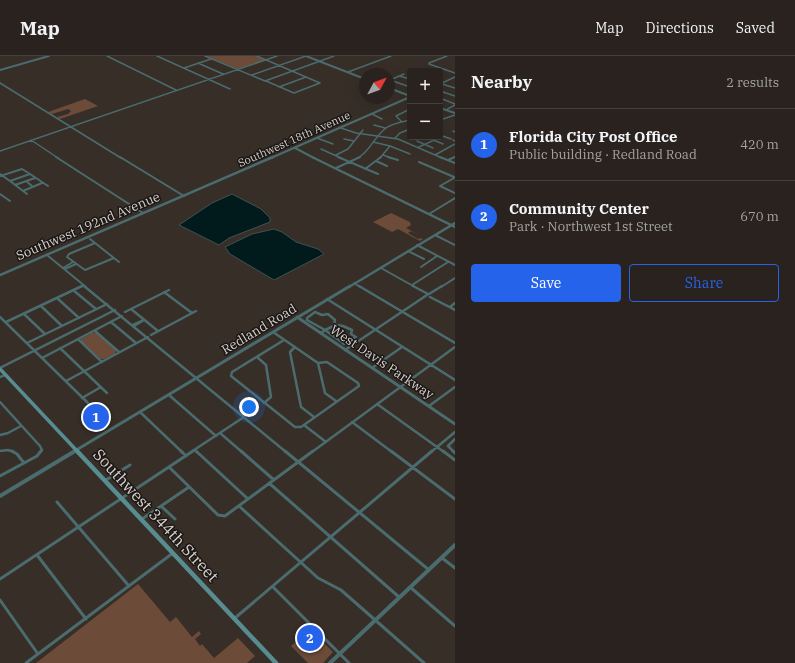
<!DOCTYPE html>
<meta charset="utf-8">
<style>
body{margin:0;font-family:"IBM Plex Serif",serif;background:#312a27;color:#f1f3f6}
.controls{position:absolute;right:12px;top:12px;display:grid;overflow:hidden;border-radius:4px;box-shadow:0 4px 16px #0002}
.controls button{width:36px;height:36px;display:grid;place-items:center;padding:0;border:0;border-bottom:1px solid #453f3c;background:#29221e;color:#f1f3f6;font:20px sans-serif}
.compass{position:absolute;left:359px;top:12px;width:36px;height:36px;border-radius:50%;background:#29221e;box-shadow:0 4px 16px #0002;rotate:49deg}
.you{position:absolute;left:249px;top:351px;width:14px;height:14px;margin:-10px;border:3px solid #fff;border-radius:50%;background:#1a73e8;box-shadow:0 0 0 6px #1a73e833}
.badge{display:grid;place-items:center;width:26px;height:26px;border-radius:50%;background:#2563eb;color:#fff;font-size:13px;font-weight:700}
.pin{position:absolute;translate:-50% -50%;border:2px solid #fff;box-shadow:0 1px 4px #0006}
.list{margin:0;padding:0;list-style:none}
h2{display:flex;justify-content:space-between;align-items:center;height:52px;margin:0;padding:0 16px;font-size:17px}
h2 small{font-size:13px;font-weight:400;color:#a5a4a4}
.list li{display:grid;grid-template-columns:26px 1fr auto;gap:12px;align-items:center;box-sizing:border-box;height:72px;padding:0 16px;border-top:1px solid #453f3c}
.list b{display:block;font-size:15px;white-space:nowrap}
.list p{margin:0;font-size:13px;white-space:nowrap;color:#a5a4a4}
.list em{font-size:13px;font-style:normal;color:#a5a4a4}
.actions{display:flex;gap:8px;padding:12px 16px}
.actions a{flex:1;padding:9px 0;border:1px solid #2563eb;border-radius:4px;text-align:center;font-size:14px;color:#2563eb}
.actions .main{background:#2563eb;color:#fff}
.map{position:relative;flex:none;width:455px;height:607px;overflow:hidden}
header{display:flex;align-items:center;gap:24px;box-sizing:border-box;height:56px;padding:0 20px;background:#29221e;border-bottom:1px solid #453f3c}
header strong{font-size:19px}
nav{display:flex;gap:22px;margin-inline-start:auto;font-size:14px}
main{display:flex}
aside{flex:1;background:#29221e}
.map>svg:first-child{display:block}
.green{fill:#6c4b39}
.water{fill:#011b1d;stroke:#415152}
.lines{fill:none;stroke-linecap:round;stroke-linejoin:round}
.minor-far3{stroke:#4b6c6e;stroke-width:1.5}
.minor-far2{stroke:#4b6c6e;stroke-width:2}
.minor-far1{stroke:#4b6c6e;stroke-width:2.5}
.minor{stroke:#4b6c6e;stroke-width:3}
.tertiary-far3{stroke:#4b6c6e;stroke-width:2}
.tertiary-far2{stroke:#4b6c6e;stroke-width:2.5}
.tertiary-far1{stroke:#4b6c6e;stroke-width:3}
.tertiary{stroke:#4b6c6e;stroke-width:4}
.secondary-far1{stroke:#578d90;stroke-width:3.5}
.secondary{stroke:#578d90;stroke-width:4.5}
.labels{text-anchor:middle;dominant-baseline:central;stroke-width:3;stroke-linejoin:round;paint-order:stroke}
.far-street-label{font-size:11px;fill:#d7d0cd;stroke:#1b1715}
.street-label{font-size:13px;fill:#d7d0cd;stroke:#1b1715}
.near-street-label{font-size:16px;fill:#d7d0cd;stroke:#1b1715}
</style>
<header>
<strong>Map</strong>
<nav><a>Map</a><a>Directions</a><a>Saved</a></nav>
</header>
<main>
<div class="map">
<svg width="455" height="607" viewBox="0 0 455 607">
<rect width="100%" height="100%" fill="#372e28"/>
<path class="green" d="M206,0H257L265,4L238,13Z
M85,43L98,50L60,63L57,61L68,58L71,55L68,53L52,58L48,56Z
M391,157L410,166L411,169L406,172L420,179L411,175L408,177L418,183L420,182L423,183L420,185L398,173L392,176L373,166Z
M92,277H96L116,294L115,298L104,303H101L81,285V283Z
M138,528L170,566L176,561L192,581L199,575L201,578L195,583L200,590L202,588L214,602L238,582L255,600L247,607H36Z
M310,573L333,596L323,607H308L291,590Z"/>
<path class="water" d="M232,138L261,153L270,162V166L229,182L219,189L179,169L212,147Z
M274,173L282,176L296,186L318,193L324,198L274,224L230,198L225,191L252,178Z"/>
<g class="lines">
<path class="minor-far3" d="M107,0L176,34
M157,0L230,33
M205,0L265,25L334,0
M257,0L320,27L294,37L266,25
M198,7L223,18
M429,7L447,0
M429,8L455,17
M184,12L211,3
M348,16L391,0
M252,19L306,0
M399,20L410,23
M390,24L410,31
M390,24L404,18
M0,27L121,102
M440,28L455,21
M442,28L455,32
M279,31L306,21
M440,35L455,40
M440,42L455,48
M446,54L455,49
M372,58L382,63
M440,64L455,59
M402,66L396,60L410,53
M374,69L385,72
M341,72L356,77L398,83L442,102
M453,75L455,76
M440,79L451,83
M426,81L443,88
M317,82L333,88
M395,82L400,77L410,73
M344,83L354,85
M31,84L58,102
M453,84L455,85
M417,85L433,92
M373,86L390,90L410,98
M419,91L443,80
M321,93L341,102
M0,95L277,0
M336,99L348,93L363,74
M383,99L391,102
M435,99L455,88
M358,102C370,95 375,80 386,72C393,67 402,66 410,64
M380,102L390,90"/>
<path class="minor-far2" d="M56,101L143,157
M120,101L184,140
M338,101L378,118
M388,101L398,104
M440,101L455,107
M448,104L455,101
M376,105L387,110
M419,106L454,121
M336,112L360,101
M365,113L381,101
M0,118L10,125
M0,120L22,113L30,118
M26,125L32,130
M15,129L35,122
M440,130L455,137
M440,130L454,122
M23,135L42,127
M0,138L10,145
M27,138L10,125L30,118L48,130
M429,158L455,142
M435,179L455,189
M90,183L119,206
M95,187L69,198L67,201L85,214L114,202
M417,189L455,209
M408,195L424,203
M47,199L86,231
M421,211L437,200
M63,212L73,206
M381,212L415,231
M65,213L76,208
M354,227L360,231
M412,229L448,206
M80,231L84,229
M441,231L455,222"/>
<path class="minor-far1" d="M84,230L286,396
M359,230L455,287
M413,230L428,238
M73,234L96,253
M164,236L192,257
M429,238L442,230
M430,241L455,254
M57,242L79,262
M327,243L455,324
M41,250L62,270
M450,251L455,247
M131,253L158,275
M125,256L169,234
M24,258L45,278
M0,261L88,347
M6,266L82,230
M111,266L136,287
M133,269L144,264L134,270
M336,269L343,270L352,274L351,278L356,281L344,288L343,287L325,274Z
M325,274L307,264V262L315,256L322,259L328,258L335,264L334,269
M95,275L119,296
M273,276L318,307
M321,277L325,274
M151,279L196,255
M78,283L102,306
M284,284L232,316L231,320L295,371H301L359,330L358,327L327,306L318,307
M27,287L107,248
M295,291L290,296L301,351L314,361
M60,292L107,337
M345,294L427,239
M257,301L266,309L271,341L264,347
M42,302L122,260
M318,307L325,337L336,345
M0,312L115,254
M372,312L402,291
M0,321L5,319
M66,325L148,281
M169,339L216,380
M82,342L101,331
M0,346L40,390L42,394L40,396
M377,348L444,396
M429,350L455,331
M140,356L182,396
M352,366L392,396
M304,369L326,386
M220,377L242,396
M0,379L8,377L21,370
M195,394L197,396
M0,395L8,394L14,396
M191,396L244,361
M312,396L455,291
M431,396L455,376
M454,396L448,390L455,383"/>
<path class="minor" d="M12,395L17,398L24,407
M181,395L186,400
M196,395L248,443
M241,395L274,424
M285,395L429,514
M391,395L455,443
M443,395L455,404
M453,395L455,397
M169,411L218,459L225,460L313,395
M0,420L37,400L41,395
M106,424L130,409
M269,427L399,541
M57,446L129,530
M161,450L175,463
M239,450L318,522L341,534L424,607
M142,463L189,431
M37,499L86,563
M442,502L455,512
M0,523L193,395
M273,531L349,607
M410,531L455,570
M0,544L38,598
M235,562L432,395
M26,607L173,497"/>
<path class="tertiary-far3" d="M306,0L365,23
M0,14L49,0
M389,32L410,40
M440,52L455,57
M295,92L314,102
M271,102L410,41"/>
<path class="tertiary-far2" d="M312,101L455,171
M0,219L273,101
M349,231L455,167"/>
<path class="tertiary-far1" d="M297,261L455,368
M73,396L350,230"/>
<path class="tertiary" d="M0,440L75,395
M330,607L455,489"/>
<path class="secondary-far1" d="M0,313L78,396"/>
<path class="secondary" d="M77,395L276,607"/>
</g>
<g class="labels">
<g class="far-street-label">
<text transform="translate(294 83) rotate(-24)">Southwest 18th Avenue</text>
</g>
<g class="street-label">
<text transform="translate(88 170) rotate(-23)">Southwest 192nd Avenue</text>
<text transform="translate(259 273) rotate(-31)">Redland Road</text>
<text transform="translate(382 306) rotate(34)">West Davis Parkway</text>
</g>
<g class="near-street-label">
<text transform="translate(156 459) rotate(47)">Southwest 344th Street</text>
</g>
</g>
</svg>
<div class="controls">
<button>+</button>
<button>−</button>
</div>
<svg class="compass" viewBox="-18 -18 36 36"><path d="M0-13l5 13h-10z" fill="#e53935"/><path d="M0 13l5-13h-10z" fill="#a5a4a4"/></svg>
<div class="you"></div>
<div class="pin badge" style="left:96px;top:361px">1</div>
<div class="pin badge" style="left:310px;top:582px">2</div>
</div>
<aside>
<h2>Nearby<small>2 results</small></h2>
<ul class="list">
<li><span class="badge">1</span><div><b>Florida City Post Office</b><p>Public building · Redland Road</p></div><em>420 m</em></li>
<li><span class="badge">2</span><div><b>Community Center</b><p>Park · Northwest 1st Street</p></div><em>670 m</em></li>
</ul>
<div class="actions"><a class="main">Save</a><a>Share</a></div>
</aside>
</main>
